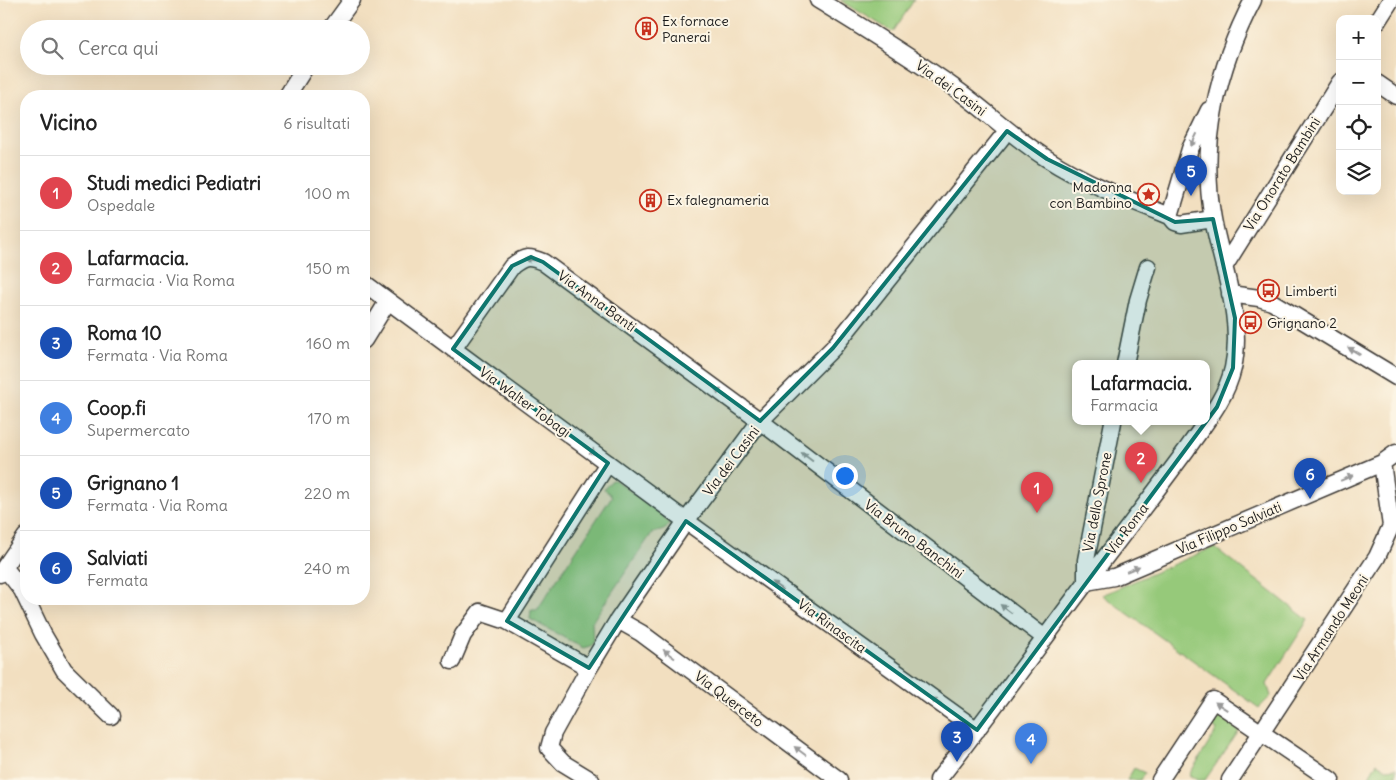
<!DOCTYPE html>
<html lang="it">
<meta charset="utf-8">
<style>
body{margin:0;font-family:Delius,sans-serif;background:#f6f6f6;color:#222}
.controls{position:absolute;right:15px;top:15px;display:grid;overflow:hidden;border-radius:10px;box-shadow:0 5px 20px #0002}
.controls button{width:45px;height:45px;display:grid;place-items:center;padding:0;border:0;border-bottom:1px solid #e0e0e0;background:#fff;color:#222;font:25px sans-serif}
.you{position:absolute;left:844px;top:475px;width:18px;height:18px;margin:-12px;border:4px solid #fff;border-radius:50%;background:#1a73e8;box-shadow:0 0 0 8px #1a73e833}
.badge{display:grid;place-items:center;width:32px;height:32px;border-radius:50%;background:#d93025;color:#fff;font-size:16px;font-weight:700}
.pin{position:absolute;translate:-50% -41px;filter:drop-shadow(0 1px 2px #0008)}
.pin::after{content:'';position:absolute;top:26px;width:18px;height:15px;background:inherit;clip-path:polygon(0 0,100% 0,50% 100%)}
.popup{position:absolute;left:1072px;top:360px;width:138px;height:65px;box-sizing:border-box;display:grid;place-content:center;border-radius:10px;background:#fff;filter:drop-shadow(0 1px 4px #0005);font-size:16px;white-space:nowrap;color:#767676}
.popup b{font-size:19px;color:#222}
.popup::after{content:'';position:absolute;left:50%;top:100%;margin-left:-10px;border:10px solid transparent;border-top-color:#fff}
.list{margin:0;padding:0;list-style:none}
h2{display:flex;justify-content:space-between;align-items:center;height:65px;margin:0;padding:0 20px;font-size:21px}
h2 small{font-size:16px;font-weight:400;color:#767676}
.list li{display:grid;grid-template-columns:32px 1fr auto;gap:15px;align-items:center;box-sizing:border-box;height:75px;padding:0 20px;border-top:1px solid #e0e0e0}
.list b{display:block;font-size:19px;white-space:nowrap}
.list p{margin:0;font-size:16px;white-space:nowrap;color:#767676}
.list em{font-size:16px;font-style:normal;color:#767676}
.icon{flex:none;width:28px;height:28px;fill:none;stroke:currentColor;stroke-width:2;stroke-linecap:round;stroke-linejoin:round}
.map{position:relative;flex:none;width:1396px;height:780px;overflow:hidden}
.search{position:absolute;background:#fff;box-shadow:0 5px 20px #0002;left:20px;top:20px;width:350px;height:55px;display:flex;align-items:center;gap:12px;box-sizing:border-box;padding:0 18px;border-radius:28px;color:#767676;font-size:19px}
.panel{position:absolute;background:#fff;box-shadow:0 5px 20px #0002;left:20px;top:90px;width:350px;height:515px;border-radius:20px}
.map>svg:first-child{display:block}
.green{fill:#96c97a;stroke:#59724b}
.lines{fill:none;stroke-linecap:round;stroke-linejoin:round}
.minor-casing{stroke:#3c3935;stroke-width:19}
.minor{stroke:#fff;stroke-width:16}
.oneway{fill:#999}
.marked{fill:#0f766e;fill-opacity:0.2;stroke:#0f766e;stroke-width:4;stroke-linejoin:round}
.labels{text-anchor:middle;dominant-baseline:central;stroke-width:4;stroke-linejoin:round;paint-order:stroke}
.poi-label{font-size:14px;fill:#1c1c1c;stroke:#fcf5e5;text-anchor:start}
.street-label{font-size:14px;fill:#1c1c1c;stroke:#fcf5e5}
</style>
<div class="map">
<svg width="1396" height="780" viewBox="0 0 1396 780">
<rect width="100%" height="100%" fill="#fcf5e5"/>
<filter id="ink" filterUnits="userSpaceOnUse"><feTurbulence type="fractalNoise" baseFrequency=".02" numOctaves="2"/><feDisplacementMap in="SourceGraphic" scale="10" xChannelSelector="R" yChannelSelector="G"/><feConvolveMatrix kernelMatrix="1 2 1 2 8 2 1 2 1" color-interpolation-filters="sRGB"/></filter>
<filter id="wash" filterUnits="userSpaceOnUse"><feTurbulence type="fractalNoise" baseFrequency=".0096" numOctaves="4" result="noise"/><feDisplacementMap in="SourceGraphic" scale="20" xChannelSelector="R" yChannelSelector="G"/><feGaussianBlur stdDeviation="1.12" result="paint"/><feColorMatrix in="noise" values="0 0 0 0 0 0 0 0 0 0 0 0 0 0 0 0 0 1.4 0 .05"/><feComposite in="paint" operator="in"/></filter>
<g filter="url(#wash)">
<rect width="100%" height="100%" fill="#f2dfc0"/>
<path class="green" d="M840,0H914L893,32Z
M612,480H615L660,513L669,523C668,531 659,531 652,533L592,622L593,643L590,646L583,648L530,619L531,610H537L612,496L604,489Z
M1214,547L1308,620L1267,684L1271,696L1259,708L1102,595Z
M1219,714L1239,727V731L1205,780H1197L1189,775L1217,730L1210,725L1214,716Z
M1377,763L1387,769L1396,768V780H1367Z
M1134,768L1145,773L1140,780H1127Z"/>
</g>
<g filter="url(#ink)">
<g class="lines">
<defs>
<path id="minor" d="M818,0C865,29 911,57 956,89C987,111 1014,138 1046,158C1085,183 1127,199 1170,216
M1377,22L1391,0
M331,29L352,0
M1377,83L1396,96
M287,96L306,66
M1209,110L1190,149L1170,216L1175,222L1181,224L1213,219
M1224,267L1340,82
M364,283L686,521L977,730
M1230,294L1259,298L1272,302L1396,377
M364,340L388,301
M453,349L512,266C525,256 529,256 543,262L760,421L1045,638
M1125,364L1138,300L1148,267
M5,568L22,590L43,634L64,670L111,716
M0,574L26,536
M1086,582L1114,577L1382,463L1396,453
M1086,582V560L1113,422
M618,620L641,633L839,780
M507,621L608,463
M452,661L463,635L480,612L507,621L589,668L618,620L686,521L760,421L833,348L1007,131
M589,668L553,733L549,748L563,763L591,780
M938,780C994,709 1046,635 1101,563C1130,525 1159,487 1187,449C1205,423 1226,399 1233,368C1244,318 1222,268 1213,219C1199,143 1218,67 1253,0
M1160,780L1213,700L1331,780
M1230,780L1377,557L1391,526L1382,463"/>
</defs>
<use href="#minor" class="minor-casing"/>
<use href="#minor" class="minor"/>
</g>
<defs><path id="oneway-solid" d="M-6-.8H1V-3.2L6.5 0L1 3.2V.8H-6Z" transform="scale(1.25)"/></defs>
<g class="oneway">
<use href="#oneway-solid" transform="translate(1194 140) rotate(116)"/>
<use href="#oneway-solid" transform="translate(532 260) rotate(-172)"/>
<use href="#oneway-solid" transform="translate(1354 351) rotate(-149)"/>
<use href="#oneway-solid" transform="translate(721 393) rotate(-144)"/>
<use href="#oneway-solid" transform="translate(590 450) rotate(36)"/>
<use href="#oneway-solid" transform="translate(807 457) rotate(-143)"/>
<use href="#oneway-solid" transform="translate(1347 478) rotate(-23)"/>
<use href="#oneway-solid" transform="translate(1133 569) rotate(-23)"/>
<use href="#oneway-solid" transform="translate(777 586) rotate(-144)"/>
<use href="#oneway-solid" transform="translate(1006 609) rotate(-143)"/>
<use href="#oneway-solid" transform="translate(669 654) rotate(-143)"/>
<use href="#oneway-solid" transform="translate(937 702) rotate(-144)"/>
<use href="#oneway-solid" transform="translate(1221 706) rotate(-147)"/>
<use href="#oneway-solid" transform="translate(800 751) rotate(-143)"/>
</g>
</g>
<path class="marked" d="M1007,131L1047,159L1175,222L1213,219L1235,318L1233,368L1217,407L977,730L686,521L589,668L507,621L608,463L453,349L512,266L531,257L543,262L760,421L833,348Z"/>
<defs>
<symbol id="building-ring" viewBox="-11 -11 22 22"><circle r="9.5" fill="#fcf5e5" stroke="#c8321e" stroke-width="1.5"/><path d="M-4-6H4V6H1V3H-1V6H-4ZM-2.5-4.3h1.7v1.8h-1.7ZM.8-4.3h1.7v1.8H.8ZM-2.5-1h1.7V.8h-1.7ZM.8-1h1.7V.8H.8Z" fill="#c8321e"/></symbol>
<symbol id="sight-ring" viewBox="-11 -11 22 22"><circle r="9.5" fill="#fcf5e5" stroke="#c8321e" stroke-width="1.5"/><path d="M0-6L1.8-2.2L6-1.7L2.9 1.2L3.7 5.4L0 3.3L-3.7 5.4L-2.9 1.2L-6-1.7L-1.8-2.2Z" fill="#c8321e"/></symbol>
<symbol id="bus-ring" viewBox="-11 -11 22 22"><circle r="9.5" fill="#fcf5e5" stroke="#c8321e" stroke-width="1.5"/><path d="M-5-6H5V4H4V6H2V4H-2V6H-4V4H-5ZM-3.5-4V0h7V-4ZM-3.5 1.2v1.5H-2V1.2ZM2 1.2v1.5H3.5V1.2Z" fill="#c8321e"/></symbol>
</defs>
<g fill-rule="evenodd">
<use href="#building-ring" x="634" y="16" width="25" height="25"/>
<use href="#sight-ring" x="1136" y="182" width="25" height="25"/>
<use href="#building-ring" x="638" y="188" width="25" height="25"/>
<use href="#bus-ring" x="1256" y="278" width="25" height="25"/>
<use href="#bus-ring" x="1238" y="310" width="25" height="25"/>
</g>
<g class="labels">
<g class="poi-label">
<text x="662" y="21">Ex fornace<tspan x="662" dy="16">Panerai</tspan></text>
<text x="1132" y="187" text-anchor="end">Madonna<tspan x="1132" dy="16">con Bambino</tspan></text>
<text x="667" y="200">Ex falegnameria</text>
<text x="1285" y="291">Limberti</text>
<text x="1267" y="323">Grignano 2</text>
</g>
<g class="street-label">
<text transform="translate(951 88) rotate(36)">Via dei Casini</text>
<text transform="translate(1282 174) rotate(-58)">Via Onorato Bambini</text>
<text transform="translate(597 301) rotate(36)">Via Anna Banti</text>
<text transform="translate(525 402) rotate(36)">Via Walter Tobagi</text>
<text transform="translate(731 461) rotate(-53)">Via dei Casini</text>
<text transform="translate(1097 502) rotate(-79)">Via dello Sprone</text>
<text transform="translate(1229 528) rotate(-23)">Via Filippo Salviati</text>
<text transform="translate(1127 529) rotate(-53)">Via Roma</text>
<text transform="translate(914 539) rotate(37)">Via Bruno Banchini</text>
<text transform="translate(832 626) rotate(36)">Via Rinascita</text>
<text transform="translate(1331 628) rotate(-57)">Via Armando Meoni</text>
<text transform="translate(729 699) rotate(37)">Via Querceto</text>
</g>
</g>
</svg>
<div class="controls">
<button>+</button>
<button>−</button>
<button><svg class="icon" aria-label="locate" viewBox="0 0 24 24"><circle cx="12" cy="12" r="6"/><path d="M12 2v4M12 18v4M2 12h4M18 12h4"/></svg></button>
<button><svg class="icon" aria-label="layers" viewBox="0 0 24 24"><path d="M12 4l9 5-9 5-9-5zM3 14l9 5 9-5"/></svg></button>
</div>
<div class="you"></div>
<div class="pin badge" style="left:1037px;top:513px;background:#e0444e">1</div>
<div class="pin badge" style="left:1141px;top:483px;background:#e0444e">2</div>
<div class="popup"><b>Lafarmacia.</b>Farmacia</div>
<div class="pin badge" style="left:957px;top:762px;background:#1a4fb4">3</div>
<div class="pin badge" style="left:1031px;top:764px;background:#3f7fe0">4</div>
<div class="pin badge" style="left:1191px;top:196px;background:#1a4fb4">5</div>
<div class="pin badge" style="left:1310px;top:499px;background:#1a4fb4">6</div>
<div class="search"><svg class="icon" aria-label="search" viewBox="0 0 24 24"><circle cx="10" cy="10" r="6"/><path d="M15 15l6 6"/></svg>Cerca qui</div>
<section class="panel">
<h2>Vicino<small>6 risultati</small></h2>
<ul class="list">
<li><span class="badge" style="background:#e0444e">1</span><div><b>Studi medici Pediatri</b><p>Ospedale</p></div><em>100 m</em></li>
<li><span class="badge" style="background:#e0444e">2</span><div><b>Lafarmacia.</b><p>Farmacia · Via Roma</p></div><em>150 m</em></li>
<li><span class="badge" style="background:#1a4fb4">3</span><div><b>Roma 10</b><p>Fermata · Via Roma</p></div><em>160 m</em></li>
<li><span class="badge" style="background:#3f7fe0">4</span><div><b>Coop.fi</b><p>Supermercato</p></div><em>170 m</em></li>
<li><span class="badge" style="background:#1a4fb4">5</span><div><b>Grignano 1</b><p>Fermata · Via Roma</p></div><em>220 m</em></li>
<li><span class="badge" style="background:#1a4fb4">6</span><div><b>Salviati</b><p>Fermata</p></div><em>240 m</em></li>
</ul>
</section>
</div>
